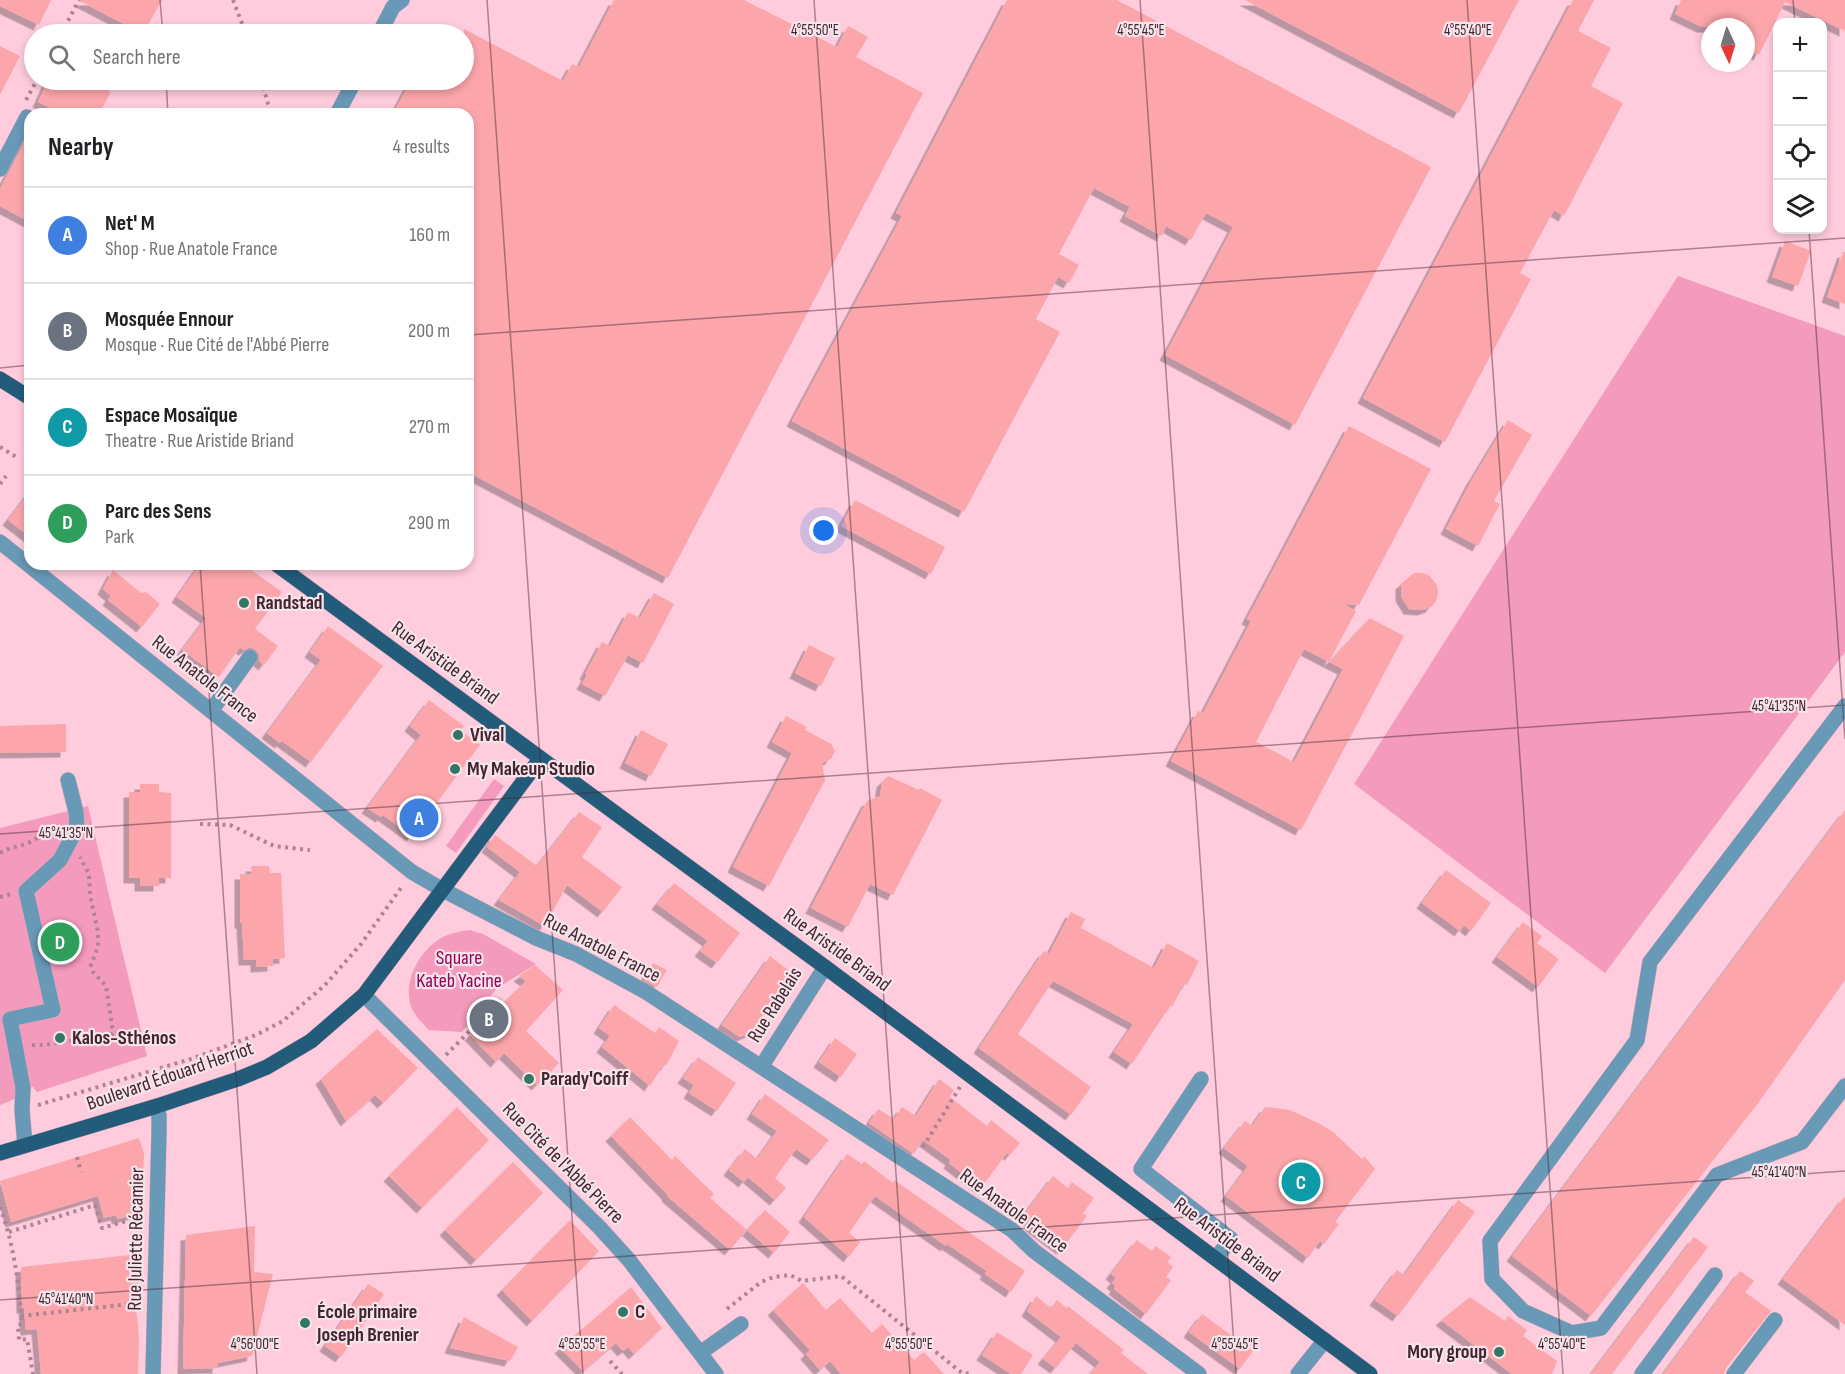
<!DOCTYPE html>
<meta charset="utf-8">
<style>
body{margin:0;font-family:"Sofia Sans Condensed",sans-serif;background:#f2f2f2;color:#202124}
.controls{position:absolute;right:18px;top:18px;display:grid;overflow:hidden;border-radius:12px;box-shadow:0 3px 9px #0003}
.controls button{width:54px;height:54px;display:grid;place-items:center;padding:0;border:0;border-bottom:2px solid #e0e0e0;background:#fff;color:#202124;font:30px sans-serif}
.compass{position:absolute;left:1701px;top:18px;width:54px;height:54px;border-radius:50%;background:#fff;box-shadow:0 3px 9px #0003;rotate:176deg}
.you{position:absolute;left:824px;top:531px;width:21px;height:21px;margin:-15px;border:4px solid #fff;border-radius:50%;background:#1a73e8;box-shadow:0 0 0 9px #1a73e833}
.badge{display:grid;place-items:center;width:39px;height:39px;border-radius:50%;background:#347666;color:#fff;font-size:20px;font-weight:700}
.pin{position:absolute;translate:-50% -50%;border:3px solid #fff;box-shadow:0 2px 6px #0006}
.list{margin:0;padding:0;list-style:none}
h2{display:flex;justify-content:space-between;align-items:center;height:78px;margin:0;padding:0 24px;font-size:26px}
h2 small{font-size:20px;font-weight:400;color:#757577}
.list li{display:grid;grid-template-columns:39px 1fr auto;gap:18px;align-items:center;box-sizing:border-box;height:96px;padding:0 24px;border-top:2px solid #e0e0e0}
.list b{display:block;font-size:22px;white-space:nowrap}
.list p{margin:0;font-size:20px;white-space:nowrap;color:#757577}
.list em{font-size:20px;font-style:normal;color:#757577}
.icon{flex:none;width:33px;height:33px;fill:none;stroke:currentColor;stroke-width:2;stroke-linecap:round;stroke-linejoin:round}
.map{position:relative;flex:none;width:1845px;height:1374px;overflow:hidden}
.search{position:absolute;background:#fff;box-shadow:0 3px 9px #0003;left:24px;top:24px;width:450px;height:66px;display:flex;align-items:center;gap:15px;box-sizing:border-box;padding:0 21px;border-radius:33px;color:#757577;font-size:22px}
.panel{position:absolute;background:#fff;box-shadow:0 3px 9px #0003;left:24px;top:108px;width:450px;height:462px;border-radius:18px}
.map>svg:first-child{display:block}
.green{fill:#f49abc}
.building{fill:#fca6ab;filter:url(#shadow)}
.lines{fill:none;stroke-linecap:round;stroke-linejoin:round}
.minor-casing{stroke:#daaabb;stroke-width:16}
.major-casing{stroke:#daaabb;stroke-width:16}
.path{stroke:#ae8392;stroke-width:4;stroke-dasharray:3 4.5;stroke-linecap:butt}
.minor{stroke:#6899b6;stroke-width:15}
.major{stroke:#235c7a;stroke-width:15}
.ticks{fill:none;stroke:#442431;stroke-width:1.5;stroke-opacity:0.45}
.poi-dot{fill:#347666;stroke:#f5e4e9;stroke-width:2}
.labels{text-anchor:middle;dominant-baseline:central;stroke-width:4.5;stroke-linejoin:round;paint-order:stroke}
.poi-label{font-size:20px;font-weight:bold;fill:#442431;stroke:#f5e4e9;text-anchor:start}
.street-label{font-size:20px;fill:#442431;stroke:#f5e4e9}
.park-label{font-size:20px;fill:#970056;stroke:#f5e4e9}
.ticks-label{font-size:15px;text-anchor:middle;fill:#442431;stroke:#f5e4e9;stroke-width:4.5;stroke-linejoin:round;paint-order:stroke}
</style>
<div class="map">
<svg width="1845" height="1374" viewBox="0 0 1845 1374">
<defs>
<filter id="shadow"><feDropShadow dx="-5.5" dy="5.5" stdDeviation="0" flood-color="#0004"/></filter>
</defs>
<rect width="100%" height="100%" fill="#fcd"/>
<path class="green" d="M1678,276L1845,336V652L1605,973L1354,784Z
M494,779L504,786L456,853L446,846Z
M88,806L147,1056L37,1092L33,1087L16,1089L17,1098L0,1105V828Z
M470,930L483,934L536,964L496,989L462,1032L429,1030C423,1024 416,1017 412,1009C401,983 420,949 443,937C452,933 460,931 470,930Z"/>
<path class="building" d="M0,0H51L39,25L0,6Z
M78,0H162L143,34Z
M614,0H744L837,47L848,26L868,37L856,57L923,93L668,578L468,472V114H393L411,80H464V29L563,81L572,64L579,67Z
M1007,0H1117L1431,167L1295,425L1165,355L1233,227L1206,213L1191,240L1166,226L1162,236L1125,216L1130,207L1094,188L1059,254L1079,265L1069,283L1058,277L1036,319L1060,332L964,512L792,421L902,216L896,213Z
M1245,0H1519L1459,113Z
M1573,0H1594L1578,31L1611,48L1591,86L1623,103L1564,216L1554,210L1520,273L1531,279L1445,442L1363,398Z
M1681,0H1845V31L1785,2L1759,55L1746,49V27H1702L1675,14Z
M0,46L20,56L0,95Z
M48,80H86L111,92L99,114H62L38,102Z
M30,132V222L0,206V189Z
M1785,241L1811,251L1798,286L1772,277Z
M1843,252H1845V304L1827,297Z
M1508,420L1532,435L1494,501L1500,504L1478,546L1446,529L1471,481Z
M1349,426L1431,469L1359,605L1343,604L1356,611L1329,662L1304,649L1256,742L1294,762L1343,669L1329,662L1370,618L1404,636L1301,830L1171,761L1198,711L1203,713L1251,621L1247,619Z
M30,491V537L8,520Z
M855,500L945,547L931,574L841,526Z
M200,564H243L282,592L255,629L278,646L264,665L259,661V654L256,650L250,647L244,650L240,647L219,677L182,650L206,618L177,597Z
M113,570L141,593L146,592L160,604L142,627L108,600L111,596L103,589Z
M1414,573H1422L1429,575L1437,585L1438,593L1436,601L1431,607L1423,610L1409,609L1401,596V584Z
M654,593L674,604L643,663L628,655L605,696L582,684L587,675L585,674L602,642L610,646L628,612L640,618Z
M328,626L383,666L311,762L282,741L280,743L267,733L321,660L310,652Z
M809,645L835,658L821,686L795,673Z
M429,700L464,726L460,730L480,745L412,836L383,815L381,817L367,808L421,735L410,726Z
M786,716L807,727L805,730L831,744L835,751L831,759L822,763L825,780L769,886L733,867L792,753L772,742Z
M66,724V752L0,753V726Z
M641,730L668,744L651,776L625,763Z
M888,776L919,790L920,788L942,800L893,895L870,884L848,927L811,908L867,801L880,796L882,782Z
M140,784H159V792L171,793V878H159V886H140V878H129V792H140Z
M1845,810V980L1759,1102L1591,1316L1512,1256Z
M579,812L602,827L582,857L622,887L603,912L567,885L545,926L499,900L520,872L487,847L495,835L537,866Z
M251,866H269L270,873H281L285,958L273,959V966L256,967V960H244L242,923H240V874H252Z
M1446,870L1491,903L1471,931L1464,925L1460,931L1422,903Z
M674,883L740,933L717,963L700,951L708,941L657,904Z
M1071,912L1085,919L1081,928L1154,968L1167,943L1199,961L1187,985L1184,984L1172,1007L1170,1006L1132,1064L1114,1052L1133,1024L1053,981L1018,1034L1091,1087L1071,1115L979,1048L1044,951L1049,954Z
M1523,922L1542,936L1537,943L1559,959L1538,987L1497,957Z
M770,956L788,970L790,977L751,1032L740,1037L722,1025Z
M653,963L667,970L657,987L644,980Z
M535,965L563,990L526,1031L559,1063L537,1085L504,1053L496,1062L470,1035L526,981L519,976Z
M614,1005L655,1033L659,1027L679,1041L666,1066L664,1064L650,1086L602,1047L610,1036L599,1028Z
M377,1029L418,1068L383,1103L375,1095L346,1121L321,1079Z
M835,1038L857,1054L841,1077L819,1062Z
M698,1057L736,1083L717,1111L689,1093L694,1085L683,1078Z
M939,1079L954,1090L950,1097L987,1126L991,1120L1020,1143L1010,1155L1007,1153L981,1188L949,1163L951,1160L923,1140L914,1154L869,1123L878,1109L894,1119L902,1107L916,1116Z
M765,1094L829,1140L812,1160L796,1149L775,1178L786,1188L775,1200L748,1177L744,1182L729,1170L745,1149L757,1159L777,1131L752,1114Z
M457,1107L489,1140L422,1208L389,1176Z
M1265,1107L1290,1110L1320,1124L1333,1132L1362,1159L1364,1156L1375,1169L1335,1222L1339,1224L1324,1244L1320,1241L1308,1258L1226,1196L1248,1166L1224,1148L1245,1121L1252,1126Z
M630,1117L672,1160L675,1156L714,1194L710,1198L747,1230L730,1250L667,1196L668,1195L611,1136Z
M139,1138L144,1153L142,1212L118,1219L116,1215L104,1218L98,1196L11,1222L0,1181Z
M847,1154L862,1164L864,1161L893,1183L894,1180L1025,1271L1011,1292L985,1274L987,1271L947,1244L946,1246L875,1196L849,1233L860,1242L849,1257L804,1217Z
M513,1162L543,1193L476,1260L445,1230Z
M1053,1176L1068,1188L1072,1182L1094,1198L1083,1213L1087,1216L1062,1249L1030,1225L1032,1222L1023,1216Z
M1845,1196V1325L1783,1279Z
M1458,1200L1475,1212L1398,1316L1375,1300L1397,1270L1404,1275Z
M765,1210L790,1232L774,1253L747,1230Z
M570,1220L599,1251L532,1321L502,1290Z
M255,1226L254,1272L273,1274L252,1356L218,1363V1368L183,1369L186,1235Z
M1694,1237L1708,1247L1612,1374H1591Z
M1137,1240L1152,1251L1156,1246L1171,1257L1167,1262L1173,1267L1166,1277L1171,1280L1146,1314L1114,1289L1116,1286L1112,1283L1116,1278L1111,1274Z
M139,1254L138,1296H135L139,1338L138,1374H41L37,1329L26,1330L24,1308H22L21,1267Z
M1740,1271L1754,1281L1745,1292L1771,1311L1726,1368L1724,1374H1663Z
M803,1283L826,1310L840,1298L872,1333L882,1324L914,1360L924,1352L944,1374H841L830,1361L820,1370L806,1354L810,1350L773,1310Z
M368,1284L384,1294L341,1357L325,1346Z
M631,1287L662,1328L634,1354L628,1347L623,1351L616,1343L583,1371L560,1348Z
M1036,1296L1051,1308L1057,1300L1067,1308L1068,1306L1124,1350L1121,1353L1148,1374H1090L1100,1362L1076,1343L1056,1368L1043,1359L1061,1337L1027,1311Z
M1470,1297L1505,1321L1508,1316L1527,1330L1523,1336L1557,1361L1552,1374H1512L1441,1320Z
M1202,1314L1253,1351L1240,1369L1189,1332Z
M464,1317L518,1347L510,1361L450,1348Z
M997,1332L1033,1355L1021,1374H1011L982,1355Z"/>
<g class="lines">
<defs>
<path id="minor" d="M379,34L393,7L402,0
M337,114L355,80
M0,169L27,117
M0,542L412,872L443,890L536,938L576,954L646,992L1012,1230L1034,1251L1199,1374
M1845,706L1650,962L1637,1040L1490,1241L1492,1279L1523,1311L1572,1333L1601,1328L1717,1175L1802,1142L1845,1086
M211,711L250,657
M364,995L599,1227L629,1260L716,1374
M761,1067L825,967
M1201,1079L1141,1169L1231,1239L1216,1258
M25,1145L22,1110L23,1088L10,1019L53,1010L26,891L60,860L77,828L76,812L68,780
M700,1353L741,1324
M153,1374L159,1132V1116L157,1106
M1298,1374L1325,1340
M1642,1374L1715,1275
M1734,1374L1775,1320"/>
<path id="major" d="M0,379L30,398
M276,564L825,967L1370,1374
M0,1153L157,1106L238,1079L267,1067L311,1041L364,995L540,759"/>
</defs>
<use href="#minor" class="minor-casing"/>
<use href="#major" class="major-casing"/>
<path class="path" d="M233,0L246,34
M61,34L79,0
M261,80L271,114
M26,100L37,80
M0,447L18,458
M26,454L30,453
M0,484L6,476
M200,824L230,825L274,846L310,850
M0,853C10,847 18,847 28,843C39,839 44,829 58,827
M0,897L11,894
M32,1045C48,1046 56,1042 70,1041C84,1040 95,1043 109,1040L113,1032L106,986L93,972L91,965L98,947V932L90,895L89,874L80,857
M446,1055L502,998
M38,1105L194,1058L256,1035L283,1021L325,985L361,944L403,885
M923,1147L960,1087
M77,1157L81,1172
M0,1207C14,1245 19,1284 22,1324L18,1325L19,1340L27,1339L33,1374
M9,1232L95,1205L102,1228L141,1217
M727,1309L761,1282L774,1277L790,1275L802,1281L841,1276L962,1373L973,1374
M21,1316L139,1303
M610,1361L622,1374"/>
<use href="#minor" class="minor"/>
<use href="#major" class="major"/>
</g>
<path class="ticks" d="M160,0L163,34M487,0L583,1374M814,0L910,1374M1140,0L1236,1374M1467,0L1563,1374M1793,0L1795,22M166,80L168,114M1809,230L1845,739M468,335L1845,238M0,368L30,365M200,564L257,1374M0,834L1845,705M0,1300L1845,1171"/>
<g class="poi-dot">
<circle cx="244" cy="603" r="6"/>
<circle cx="458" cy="735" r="6"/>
<circle cx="455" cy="769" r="6"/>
<circle cx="60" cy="1038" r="6"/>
<circle cx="529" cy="1079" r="6"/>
<circle cx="623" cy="1312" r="6"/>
<circle cx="305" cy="1323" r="6"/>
<circle cx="1499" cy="1352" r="6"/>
</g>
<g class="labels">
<g class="poi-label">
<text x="256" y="603">Randstad</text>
<text x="470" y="735">Vival</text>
<text x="467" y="769">My Makeup Studio</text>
<text x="72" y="1038">Kalos-Sthénos</text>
<text x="541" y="1079">Parady'Coiff</text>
<text x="317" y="1312">École primaire<tspan x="317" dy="23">Joseph Brenier</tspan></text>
<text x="635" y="1312">C</text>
<text x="1487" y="1352" text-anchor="end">Mory group</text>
</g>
<g class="street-label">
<text transform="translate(445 663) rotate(36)">Rue Aristide Briand</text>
<text transform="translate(205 679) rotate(38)">Rue Anatole France</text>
<text transform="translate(602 948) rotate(27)">Rue Anatole France</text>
<text transform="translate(837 950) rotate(36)">Rue Aristide Briand</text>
<text transform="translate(775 1005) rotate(-58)">Rue Rabelais</text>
<text transform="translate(170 1076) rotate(-19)">Boulevard Édouard Herriot</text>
<text transform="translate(563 1163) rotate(45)">Rue Cité de l'Abbé Pierre</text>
<text transform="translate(1014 1211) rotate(36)">Rue Anatole France</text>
<text transform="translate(136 1239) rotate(-89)">Rue Juliette Récamier</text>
<text transform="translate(1227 1240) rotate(37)">Rue Aristide Briand</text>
</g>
<g class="park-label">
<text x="459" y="958">Square<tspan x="459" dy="23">Kateb Yacine</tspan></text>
</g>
</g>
<g class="ticks-label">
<text x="815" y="35">4°55'50"E</text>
<text x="1141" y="35">4°55'45"E</text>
<text x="1468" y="35">4°55'40"E</text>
<text x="1779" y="711">45°41'35"N</text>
<text x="66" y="838">45°41'35"N</text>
<text x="1779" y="1177">45°41'40"N</text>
<text x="66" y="1304">45°41'40"N</text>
<text x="255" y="1349">4°56'00"E</text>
<text x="582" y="1349">4°55'55"E</text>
<text x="909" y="1349">4°55'50"E</text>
<text x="1235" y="1349">4°55'45"E</text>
<text x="1562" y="1349">4°55'40"E</text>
</g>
</svg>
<div class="controls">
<button>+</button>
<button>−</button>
<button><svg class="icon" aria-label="locate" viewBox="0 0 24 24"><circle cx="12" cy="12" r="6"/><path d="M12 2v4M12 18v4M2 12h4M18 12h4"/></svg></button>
<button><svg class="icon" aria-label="layers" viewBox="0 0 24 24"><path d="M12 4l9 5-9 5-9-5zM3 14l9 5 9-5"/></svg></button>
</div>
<svg class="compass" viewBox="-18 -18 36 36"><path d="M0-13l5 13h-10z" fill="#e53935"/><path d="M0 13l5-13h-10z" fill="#757577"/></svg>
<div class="you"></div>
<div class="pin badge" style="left:419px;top:818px;background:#3f7fe0">A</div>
<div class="pin badge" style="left:489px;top:1019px;background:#6b7280">B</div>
<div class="pin badge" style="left:1301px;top:1182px;background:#0f9aa8">C</div>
<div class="pin badge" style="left:60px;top:942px;background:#2e9e5b">D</div>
<div class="search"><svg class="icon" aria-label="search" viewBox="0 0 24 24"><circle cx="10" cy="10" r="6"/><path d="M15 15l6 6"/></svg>Search here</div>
<section class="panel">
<h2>Nearby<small>4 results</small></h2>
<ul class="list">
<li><span class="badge" style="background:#3f7fe0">A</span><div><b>Net' M</b><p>Shop · Rue Anatole France</p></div><em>160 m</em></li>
<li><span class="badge" style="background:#6b7280">B</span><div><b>Mosquée Ennour</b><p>Mosque · Rue Cité de l'Abbé Pierre</p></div><em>200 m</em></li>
<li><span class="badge" style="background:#0f9aa8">C</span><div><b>Espace Mosaïque</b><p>Theatre · Rue Aristide Briand</p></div><em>270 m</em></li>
<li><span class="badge" style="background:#2e9e5b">D</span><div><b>Parc des Sens</b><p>Park</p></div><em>290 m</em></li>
</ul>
</section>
</div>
